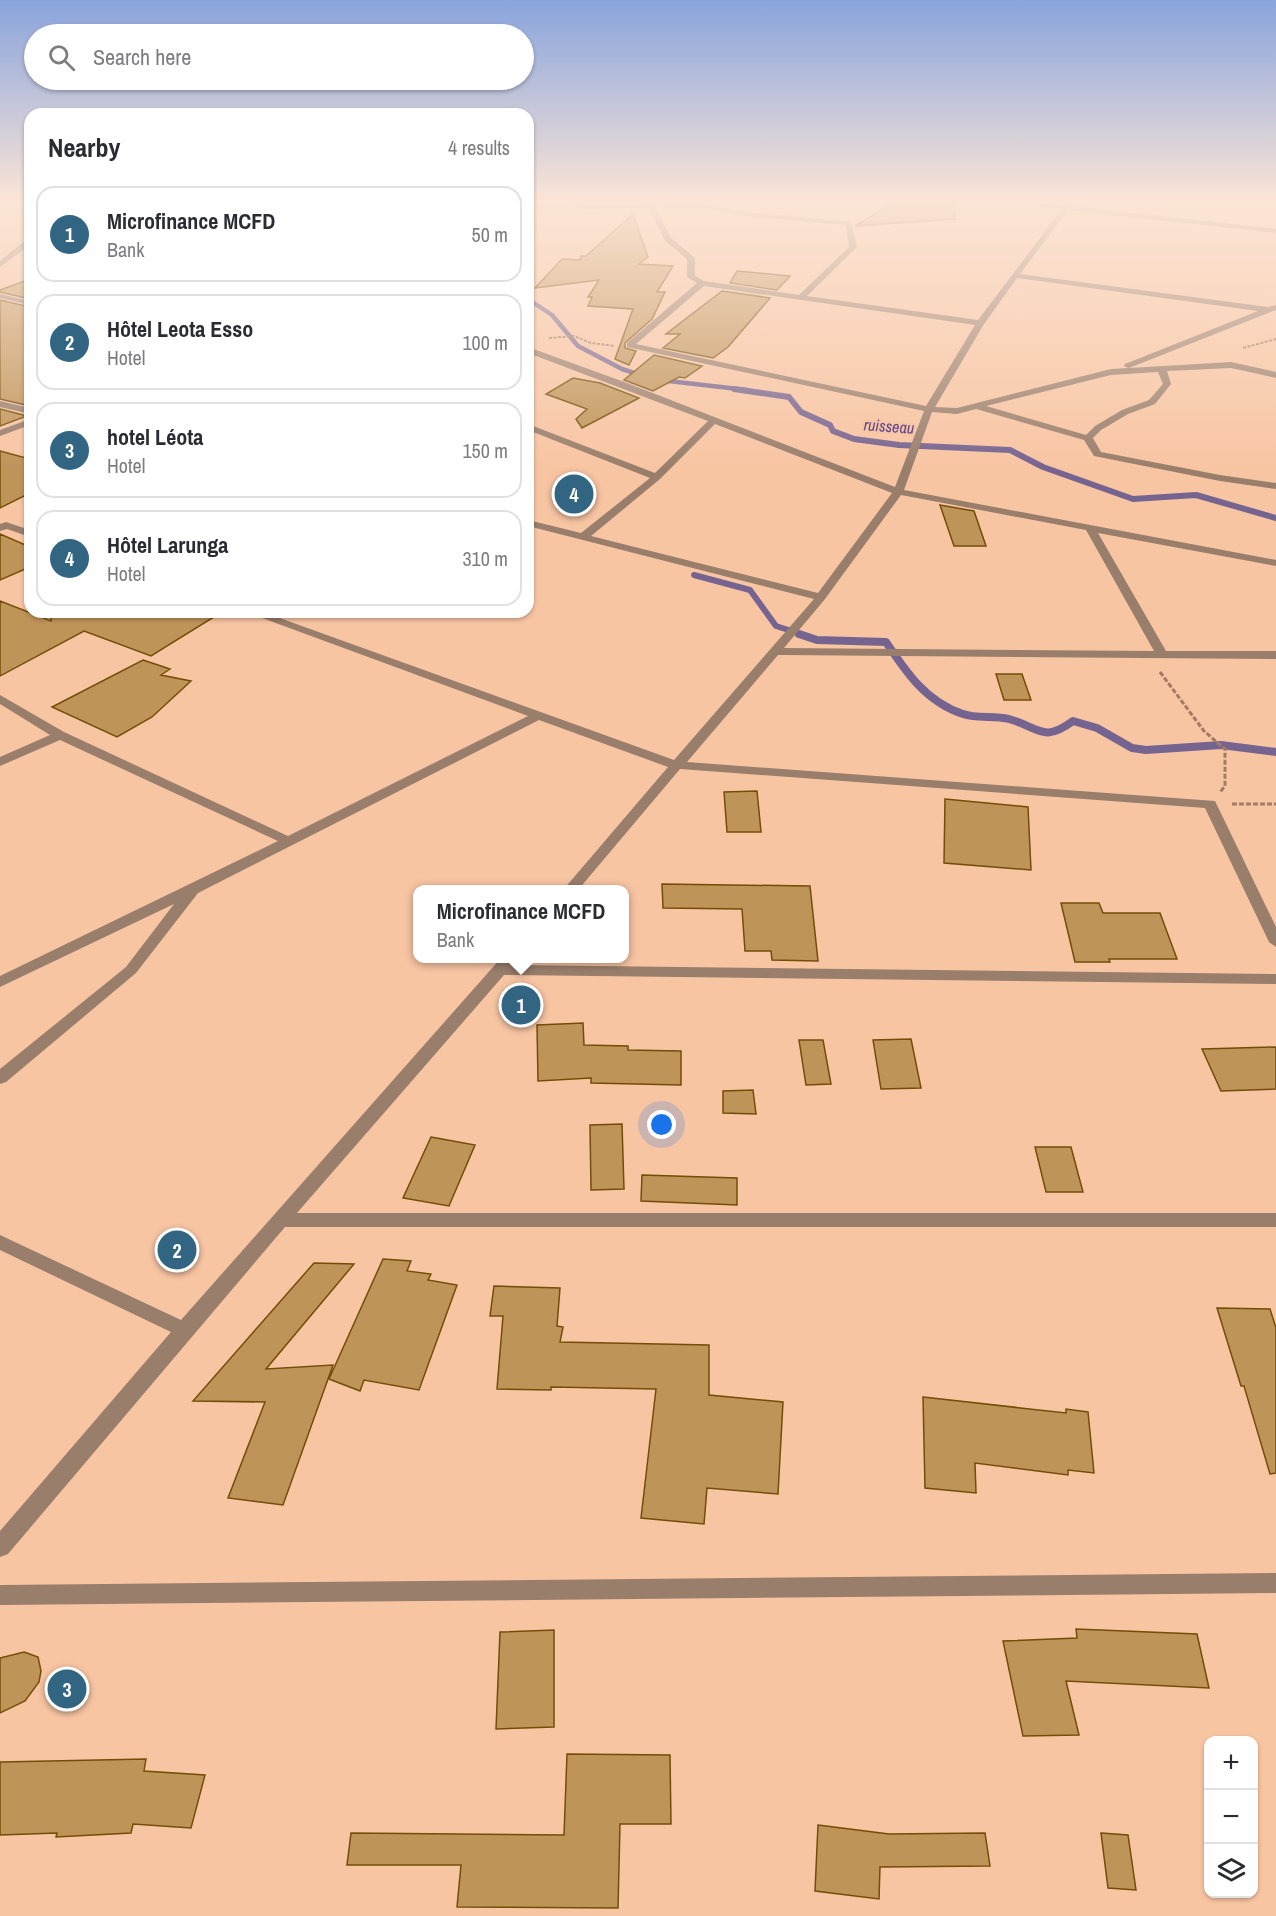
<!DOCTYPE html>
<meta charset="utf-8">
<style>
body{margin:0;font-family:"Archivo Narrow",sans-serif;background:#f2f2f3;color:#2b2b33}
.controls{position:absolute;right:18px;bottom:18px;display:grid;overflow:hidden;border-radius:12px;box-shadow:0 2px 4px #0004}
.controls button{width:54px;height:54px;display:grid;place-items:center;padding:0;border:0;border-bottom:2px solid #e1e1e2;background:#fff;color:#2b2b33;font:30px sans-serif}
.you{position:absolute;left:662px;top:1125px;width:21px;height:21px;margin:-15px;border:4px solid #fff;border-radius:50%;background:#1a73e8;box-shadow:0 0 0 9px #1a73e833}
.badge{display:grid;place-items:center;width:39px;height:39px;border-radius:50%;background:#316581;color:#fff;font-size:20px;font-weight:700}
.pin{position:absolute;translate:-50% -50%;border:3px solid #fff;box-shadow:0 2px 6px #0006}
.popup{position:absolute;left:413px;top:885px;width:216px;height:78px;box-sizing:border-box;display:grid;place-content:center;border-radius:12px;background:#fff;filter:drop-shadow(0 2px 4px #0005);font-size:20px;white-space:nowrap;color:#7c7c81}
.popup b{font-size:22px;color:#2b2b33}
.popup::after{content:'';position:absolute;left:50%;top:100%;margin-left:-12px;border:12px solid transparent;border-top-color:#fff}
.list{margin:0;padding:0;list-style:none}
h2{display:flex;justify-content:space-between;align-items:center;height:78px;margin:0;padding:0 24px;font-size:26px}
h2 small{font-size:20px;font-weight:400;color:#7c7c81}
.list li{display:grid;grid-template-columns:39px 1fr auto;gap:18px;align-items:center;box-sizing:border-box;height:96px;margin:0 12px 12px;padding:0 12px;border:2px solid #e1e1e2;border-radius:18px}
.list b{display:block;font-size:22px;white-space:nowrap}
.list p{margin:0;font-size:20px;white-space:nowrap;color:#7c7c81}
.list em{font-size:20px;font-style:normal;color:#7c7c81}
.icon{flex:none;width:33px;height:33px;fill:none;stroke:currentColor;stroke-width:2;stroke-linecap:round;stroke-linejoin:round}
.map{position:relative;flex:none;width:1276px;height:1916px;overflow:hidden}
.search{position:absolute;background:#fff;box-shadow:0 2px 4px #0004;left:24px;top:24px;width:510px;height:66px;display:flex;align-items:center;gap:15px;box-sizing:border-box;padding:0 21px;border-radius:33px;color:#7c7c81;font-size:22px}
.panel{position:absolute;background:#fff;box-shadow:0 2px 4px #0004;left:24px;top:108px;width:510px;height:510px;border-radius:18px}
.map>svg:first-child{display:block}
.built{fill:#fab485}
.lines{fill:none;stroke-linecap:round;stroke-linejoin:round}
.stream-far2{stroke:#766490;stroke-width:4.5}
.stream-far1{stroke:#766490;stroke-width:6}
.stream{stroke:#766490;stroke-width:8}
.building{fill:#bf9459;stroke:#744d07;stroke-width:1.5}
.path-far1{stroke:#a37b64;stroke-width:2;stroke-dasharray:3 1.5;stroke-linecap:butt}
.path{stroke:#a37b64;stroke-width:3;stroke-dasharray:5 2;stroke-linecap:butt}
.minor{fill:#997e6c;fill-rule:evenodd}
.labels{text-anchor:middle;dominant-baseline:central;stroke-width:4.5;stroke-linejoin:round;paint-order:stroke}
.far-water-label{font-size:16px;font-style:italic;fill:#5a4292;stroke:#f8c5a3}
</style>
<div class="map">
<svg width="1276" height="1916" viewBox="0 0 1276 1916">
<rect width="100%" height="100%" fill="#f8c5a3"/>
<path class="built" d="M1167,201H1276V221L1178,209Z"/>
<g class="lines">
<path class="stream-far2" d="M528,299L552,315L578,346L622,369L643,376
M660,380L747,390"/>
<path class="stream-far1" d="M734,389L789,397L801,412L830,425L833,431L854,439L899,445L1010,450L1043,467L1133,499L1196,495L1276,518
M694,575L750,590L776,626L804,635"/>
<path class="stream" d="M799,634L817,640L886,642C906,672 926,702 963,714C977,719 994,715 1009,719C1040,728 1043,743 1073,721L1097,728L1132,748L1146,750L1221,745L1276,752"/>
</g>
<path class="building" d="M895,201H955V219L855,226Z
M633,214L648,257L639,264L673,266L657,292H665L652,319L625,343V348L636,351L629,365L615,359L633,309L588,306L592,297H588L599,280L535,288L562,259L580,260L581,256H586Z
M737,271L790,276L777,290L730,283Z
M30,279V299L0,292V290Z
M722,291L770,298L728,347L713,358L663,348L680,334H666Z
M0,300L30,307V406L0,399Z
M654,355L702,366L685,378L679,377L653,391L624,380Z
M573,378L600,383L639,398L582,428L576,419L587,409L546,394Z
M0,409L27,416L0,426Z
M0,451L30,459V493L0,508Z
M940,505L974,511L986,546H954Z
M0,534L30,547V567L0,580Z
M0,601L51,621V618L40,614V612H222L151,656L84,631L0,676Z
M143,660L170,669L161,675L191,681L152,717L117,737L52,707Z
M996,674H1022L1031,700H1004Z
M757,791L761,832H727L724,792Z
M945,799L1028,807L1031,870L944,863Z
M662,884L810,886L818,961L772,960L771,951H745L742,909L663,908Z
M1061,903H1099L1103,913H1160L1177,959H1109L1110,962H1075Z
M583,1023L584,1045L628,1046V1050L681,1051V1085L591,1083V1078L538,1081L537,1025Z
M911,1039L921,1088L881,1089L873,1040Z
M799,1040H823L831,1084L806,1085Z
M1276,1047V1089L1221,1091L1202,1049Z
M753,1090L756,1114L723,1113V1091Z
M622,1124L624,1189L591,1190L590,1125Z
M431,1137L475,1145L449,1206L403,1198Z
M1035,1147H1071L1083,1192H1046Z
M642,1175L737,1178V1205L641,1201Z
M383,1259L411,1261L407,1271L431,1274L428,1280L457,1285L419,1390L364,1380L360,1391L329,1379Z
M314,1263L354,1264L266,1369L333,1365L283,1505L228,1498L265,1402L193,1401Z
M494,1286L560,1288L557,1326L563,1327L560,1342L709,1345V1395L783,1402L778,1494L707,1488L704,1524L641,1518L656,1389L551,1387V1390L497,1389L503,1316H490Z
M1217,1308L1270,1309L1276,1328V1473L1270,1474L1244,1386H1241Z
M923,1397L1066,1413V1409L1088,1412L1094,1473L1068,1470V1475L975,1463L976,1493L925,1488Z
M1076,1629L1197,1634L1209,1688L1066,1681L1079,1735L1023,1736L1003,1641L1077,1638Z
M554,1630V1727L496,1729L500,1632Z
M24,1652L38,1657L41,1671L39,1682L25,1701L0,1713V1658Z
M567,1754L670,1755L671,1824H620L618,1908L457,1907L461,1865H347L351,1833L564,1835Z
M146,1759L144,1771L205,1775L191,1828L133,1824L131,1833L56,1837L57,1833L0,1835V1762Z
M818,1825L889,1834L985,1833L990,1866L880,1867L879,1899L815,1891Z
M1101,1833L1128,1835L1136,1890L1108,1888Z"/>
<g class="lines">
<path class="path-far1" d="M528,208L563,207
M528,261H532L533,267L528,270
M549,338L574,336L591,343L615,346
M1243,348L1276,339"/>
<path class="path" d="M1160,672L1204,731L1225,749V786L1220,792
M1232,804H1276"/>
<path class="minor" d="M574,201H580L582,205L647,204L646,201L701,203L745,212L851,222L857,247L807,296L978,320L1062,209L1006,201L1064,205L1067,201H1074L1071,206L1276,229V233L1068,210L1020,274L1268,307L1276,305V310L1129,368L1231,362L1276,372V378L1231,368L1167,371L1171,384L1155,404L1128,414L1101,430L1093,438L1101,452L1220,475L1276,483V489L1220,481L1094,456L1084,440L976,409L957,414L932,412L904,490L1276,560V566L1098,533L1166,651H1276V659L778,655L687,762L1215,801L1276,927V947L1269,942L1205,808L680,769L578,890H563L668,767L539,720L198,893L136,973L6,1082L0,1084V1069L126,967L174,904L0,987V976L278,841L60,740L0,766V757L50,735L0,704V695L64,732L288,836L528,716L246,612H263L674,760L814,599L528,526V520L581,533L650,478L528,430V424L655,473L708,421L528,353V347L627,383L895,487L924,411L627,347V343L697,283L687,277V259L665,241L649,208L579,209ZM654,203L674,207H701L745,216L846,225L849,247L799,295L704,281L695,276V258L671,238ZM1017,278L1258,311L1125,364L1124,366L1128,368L1111,369L957,408L935,407L984,324ZM704,286L975,325L926,406L636,344ZM1158,372L1163,384L1149,400L1122,410L1095,426L1086,435L986,406L1111,375ZM715,424L892,493L818,593L591,536L660,479ZM901,495L1086,530L1154,651L784,648L825,599Z
M27,239H30V245L0,267V261Z
M0,294L30,301V305L0,298Z
M0,401L30,408V414L0,407Z
M30,419V425L0,436V430Z
M6,522L30,530V537L7,529L0,531V524Z
M501,958H517L512,965L1276,974V984L504,975L297,1213H1276V1227H285L8,1554L0,1557V1531L171,1332L0,1250V1235L181,1320Z
M1276,1573V1593L0,1605V1585Z"/>
</g>
<linearGradient id="sky" x2="0" y2="1"><stop stop-color="#89a4dd"/><stop offset="0.43" stop-color="#fce5d6"/><stop offset="1" stop-color="#fce5d6" stop-opacity="0"/></linearGradient>
<rect width="1276" height="469" fill="url(#sky)"/>
<g class="labels">
<g class="far-water-label">
<text transform="translate(889 426) rotate(4)">ruisseau</text>
</g>
</g>
</svg>
<div class="controls">
<button>+</button>
<button>−</button>
<button><svg class="icon" aria-label="layers" viewBox="0 0 24 24"><path d="M12 4l9 5-9 5-9-5zM3 14l9 5 9-5"/></svg></button>
</div>
<div class="you"></div>
<div class="pin badge" style="left:521px;top:1005px">1</div>
<div class="popup"><b>Microfinance MCFD</b>Bank</div>
<div class="pin badge" style="left:177px;top:1250px">2</div>
<div class="pin badge" style="left:67px;top:1689px">3</div>
<div class="pin badge" style="left:574px;top:494px">4</div>
<div class="search"><svg class="icon" aria-label="search" viewBox="0 0 24 24"><circle cx="10" cy="10" r="6"/><path d="M15 15l6 6"/></svg>Search here</div>
<section class="panel">
<h2>Nearby<small>4 results</small></h2>
<ul class="list">
<li><span class="badge">1</span><div><b>Microfinance MCFD</b><p>Bank</p></div><em>50 m</em></li>
<li><span class="badge">2</span><div><b>Hôtel Leota Esso</b><p>Hotel</p></div><em>100 m</em></li>
<li><span class="badge">3</span><div><b>hotel Léota</b><p>Hotel</p></div><em>150 m</em></li>
<li><span class="badge">4</span><div><b>Hôtel Larunga</b><p>Hotel</p></div><em>310 m</em></li>
</ul>
</section>
</div>
